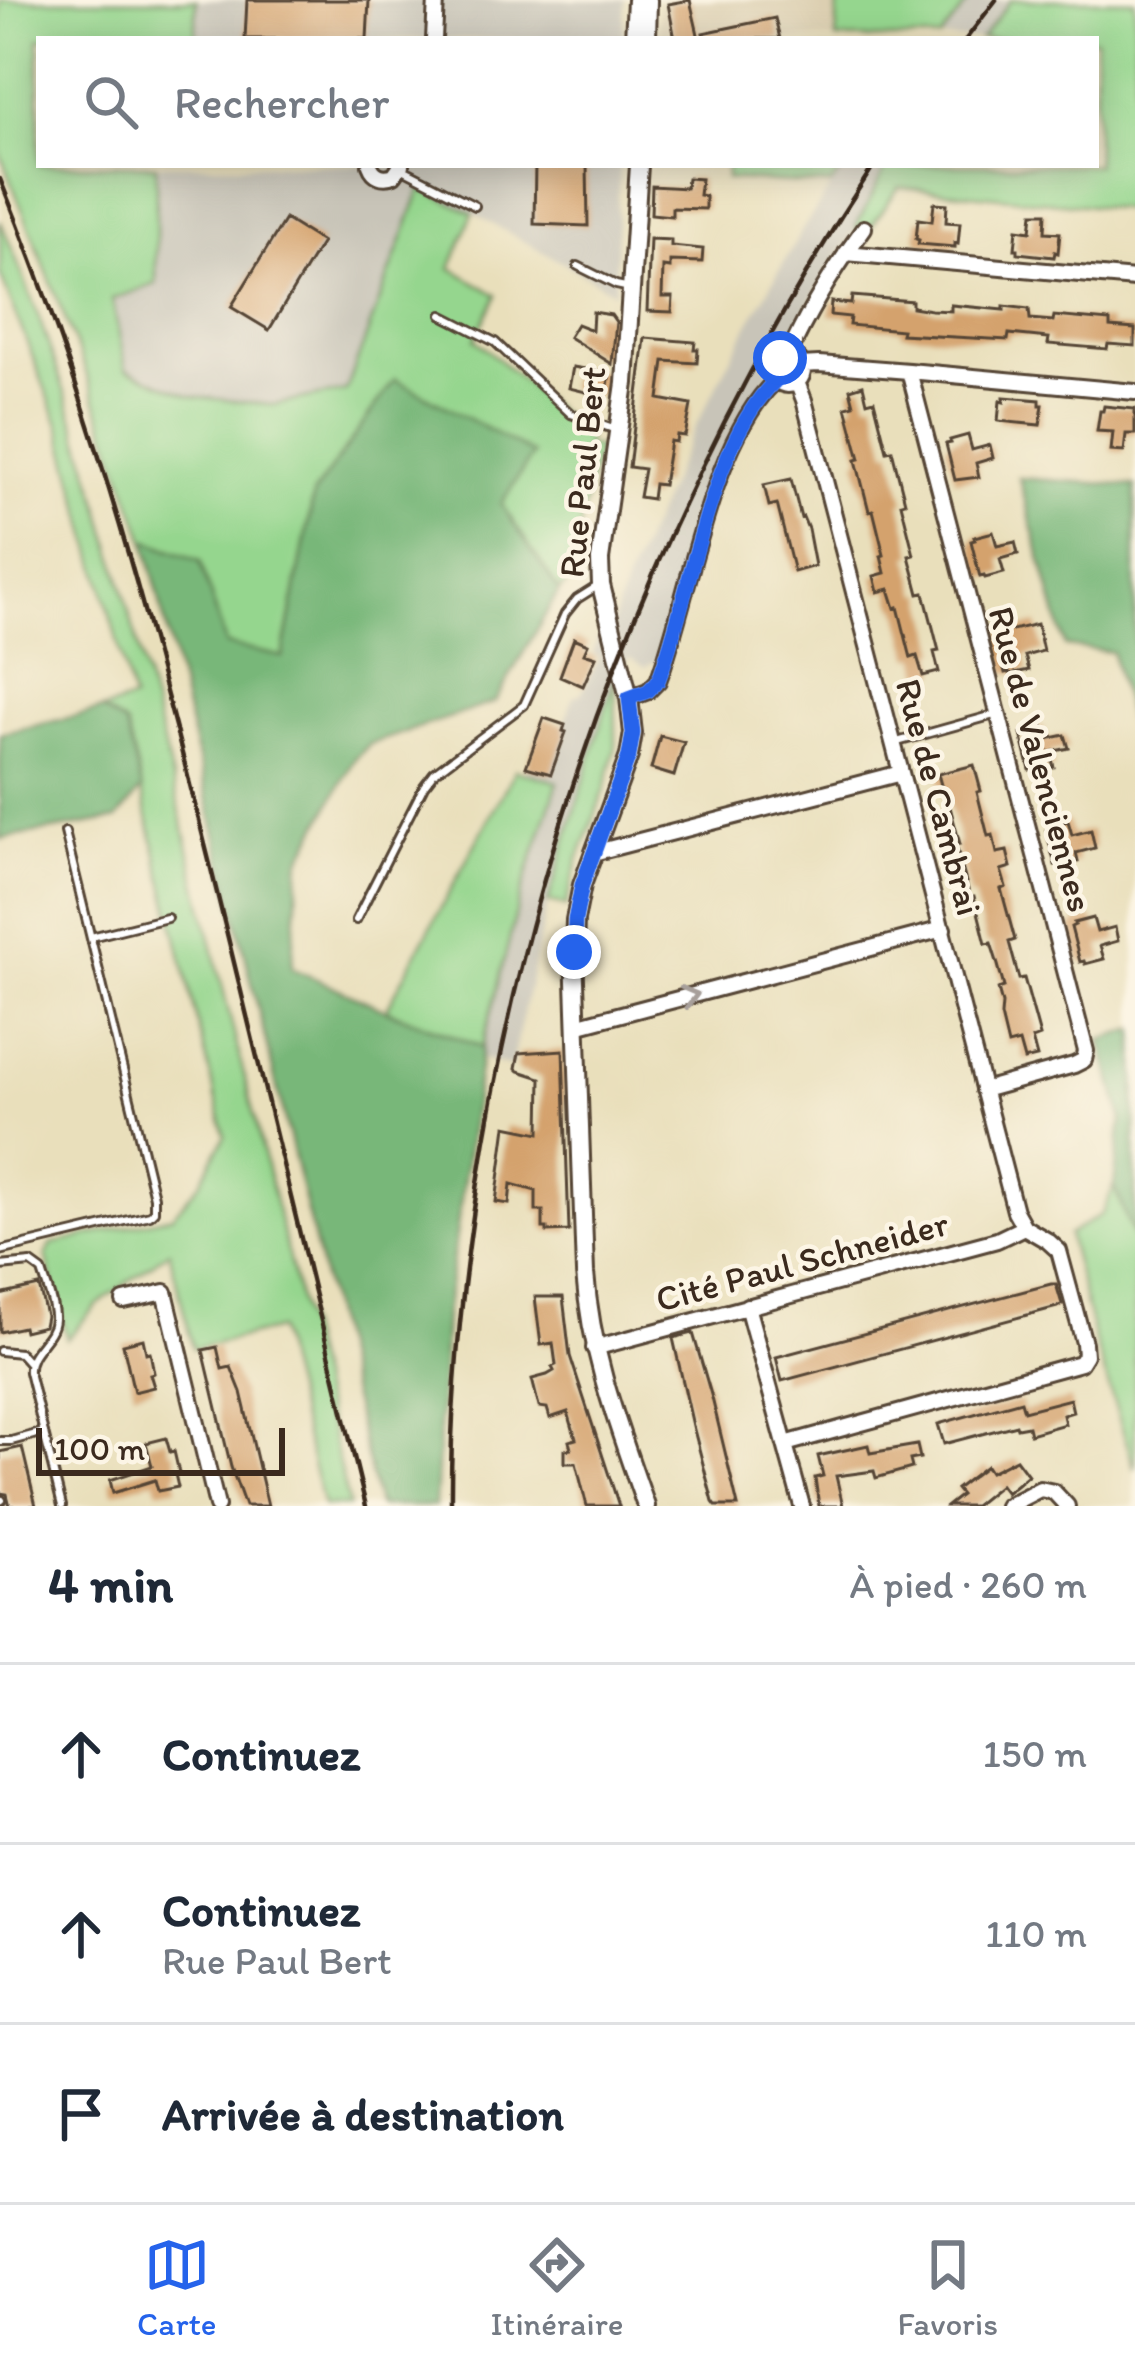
<!DOCTYPE html>
<html lang="fr">
<meta charset="utf-8">
<style>
body{margin:0;font-family:Itim,sans-serif;background:#f2f2f3;color:#1f2937}
.scale{position:absolute;left:36px;bottom:30px;width:249px;box-sizing:border-box;padding-left:12px;border:6px solid #3b2a1e;border-top:0;font-size:33px;line-height:42px;white-space:nowrap;color:#3b2a1e;-webkit-text-stroke:9px #fcf5e5;paint-order:stroke}
.stop{position:absolute;width:36px;height:36px;margin:-27px;border:9px solid #2563eb;border-radius:50%;background:#fff}
.stop.end{background:#2563eb;border-color:#fff;box-shadow:0 3px 12px #0008}
.list{margin:0;padding:0;list-style:none}
h2{display:flex;justify-content:space-between;align-items:center;height:156px;margin:0;padding:0 48px;font-size:51px}
h2 small{font-size:39px;font-weight:400;color:#747a83}
.list li{display:grid;grid-template-columns:78px 1fr auto;gap:36px;align-items:center;box-sizing:border-box;height:180px;padding:0 48px;border-top:3px solid #e0e1e3}
.list b{display:block;font-size:45px;white-space:nowrap}
.list p{margin:0;font-size:39px;white-space:nowrap;color:#747a83}
.list em{font-size:39px;font-style:normal;color:#747a83}
.icon{flex:none;width:66px;height:66px;fill:none;stroke:currentColor;stroke-width:2;stroke-linecap:round;stroke-linejoin:round}
.map{position:relative;flex:none;width:1135px;height:1506px;overflow:hidden}
.search{position:absolute;background:#fff;box-shadow:0 6px 30px #0003;left:36px;right:36px;top:36px;height:132px;display:flex;align-items:center;gap:30px;box-sizing:border-box;padding:0 42px;border-radius:0px;color:#747a83;font-size:45px}
.sheet{height:696px;background:#fff}
nav{display:flex;justify-content:space-around;align-items:center;box-sizing:border-box;height:168px;border-top:3px solid #e0e1e3;background:#fff;font-size:33px;color:#747a83}
nav a{display:grid;justify-items:center;gap:6px}
nav .on{color:#2563eb}
.map>svg:first-child{display:block}
.built{fill:#dccfb1}
.industrial{fill:#c8c4b8}
.green{fill:#95d68e;stroke:#688056;stroke-width:3}
.forest{fill:#78b779;stroke:#5a704c;stroke-width:3}
.building{fill:#d4a26d}
.lines{fill:none;stroke-linecap:round;stroke-linejoin:round}
.service-casing{stroke:#554536;stroke-width:12}
.minor-casing{stroke:#554536;stroke-width:20}
.tertiary-casing{stroke:#554536;stroke-width:22}
.service{stroke:#fff;stroke-width:6}
.minor{stroke:#fff;stroke-width:14}
.tertiary{stroke:#fff;stroke-width:16}
.rail{stroke:#3b2a1e;stroke-width:4.5}
.oneway{stroke:#a79f9a}
.route{stroke:#2563eb;stroke-width:15}
.labels{text-anchor:middle;dominant-baseline:central;stroke-width:9;stroke-linejoin:round;paint-order:stroke}
.street-label{font-size:36px;fill:#3b2a1e;stroke:#fcf5e5}
</style>
<div class="map">
<svg width="1135" height="1506" viewBox="0 0 1135 1506">
<rect width="100%" height="100%" fill="#fcf5e5"/>
<filter id="ink" filterUnits="userSpaceOnUse"><feTurbulence type="fractalNoise" baseFrequency=".00833" numOctaves="2"/><feDisplacementMap in="SourceGraphic" scale="24" xChannelSelector="R" yChannelSelector="G"/><feConvolveMatrix kernelMatrix="1 2 1 2 8 2 1 2 1" color-interpolation-filters="sRGB"/></filter>
<filter id="wash" filterUnits="userSpaceOnUse"><feTurbulence type="fractalNoise" baseFrequency=".004" numOctaves="4" result="noise"/><feDisplacementMap in="SourceGraphic" scale="48" xChannelSelector="R" yChannelSelector="G"/><feGaussianBlur stdDeviation="2.7" result="paint"/><feColorMatrix in="noise" values="0 0 0 0 0 0 0 0 0 0 0 0 0 0 0 0 0 1.4 0 .05"/><feComposite in="paint" operator="in"/></filter>
<g filter="url(#wash)">
<rect width="100%" height="100%" fill="#e9dfbb"/>
<path class="built" d="M660,0H838L836,39H658Z"/>
<path class="industrial" d="M196,0H625L623,39H196Z
M964,0H1025L995,39H935Z
M156,165H619L615,292L473,213L421,190L346,391L273,405L191,395L126,369L112,299L156,283Z
M846,165H901L834,262L731,439L714,476L658,659L645,667L629,657L614,691L548,902L511,1067L464,1054L517,831L526,767L551,773L573,696L581,694L600,657L593,654L598,637L606,643L626,582L690,437L745,331L804,227Z"/>
<path class="green" d="M0,0H196V39H39V165H156V284L112,299L126,369L191,396L273,405L346,391L421,189L473,213L451,268L497,295L475,339L553,407L588,433L586,446L598,447L567,584L559,591L501,504L532,454L314,493L283,657L226,646L200,561L145,540L83,364L0,153Z
M838,0H970L940,39H836Z
M1011,0H1135V210L899,187L865,235L856,227L887,165H1096V39H981Z
M727,165H846L831,185L726,179Z
M0,220C78,401 125,593 173,783C233,1024 289,1265 349,1506H323L277,1329L193,1349L169,1251L96,1306L67,1339L46,1255L52,1244L172,1216L200,1183L225,1136L126,726L102,710L133,700L59,424L0,274Z
M615,676L616,746L605,789L578,860L566,906L548,902Z
M515,770L558,782L522,890L482,1047L386,1010Z
M1114,1186L1135,1240V1469L1097,1349L1068,1235L1102,1214Z"/>
<path class="forest" d="M395,379L533,454L501,504L559,591L495,702L370,744L354,760L300,861L292,968L386,1010L482,1047L445,1315L435,1506H378C302,1184 221,863 145,540L200,561L226,645L283,657L314,493Z
M1019,478L1135,486V746L1112,652L1065,646Z
M102,710L126,726L142,789L117,819L0,839V734Z
M1135,1029V1240L1114,1186L1122,1118L1101,1040Z"/>
<g id="blocks">
<path class="building" d="M247,0H369L367,39H245Z
M690,0L699,39H675L668,4Z
M775,18L780,39H704L703,33Z
M535,165H587L588,226L534,224Z
M687,178L701,179L699,195L705,196V209L672,208V216L651,214L652,186L686,188Z
M934,203L947,204L946,222L960,223L958,244L955,243V247L918,244L919,240L916,239L918,219L932,221Z
M1033,213H1046L1045,232L1060,233L1058,253L1055,252L1054,257L1018,253V249H1015L1017,229L1031,231Z
M285,219L322,242L269,330L231,307Z
M650,239L671,240V246L703,249L702,262L670,261V268L663,267L662,297H673L672,312L647,311Z
M852,296L912,301V307L931,310L951,311V305L1004,310V306L1029,309L1030,319L1053,321L1054,316L1110,321V327L1135,329V346L1108,344L1107,349L1048,344L1049,338L1009,334L1008,340L901,334L902,330L849,325L850,317L830,315L831,302L851,304Z
M593,312L611,315L616,322L612,364L569,337L577,324L592,330Z
M645,338L695,342L694,349H698L697,363L664,361L659,399L691,405L685,436L677,435L676,442L670,441L663,485L654,484L652,499L639,497L644,469L629,467Z
M573,367L610,373L606,397L569,388Z
M863,385L867,402L874,400L887,451L892,450L905,502L901,503L914,555L909,556L919,594L924,593L939,651L934,652L939,672L923,676L917,656L911,658L898,607L895,608L889,589L878,592L874,576L885,573L881,556L884,555L873,510L869,511L856,460L860,459L846,407L854,405L850,389Z
M1004,397L1040,400V405H1043L1040,425L998,421L1000,401L1004,402Z
M1104,406L1135,409V434H1126L1124,452L1111,451L1113,432L1097,431L1100,411H1103Z
M968,435L972,450L990,445L993,458L976,463L979,477L955,480L946,444L951,443L950,440Z
M791,479L801,518L803,517L808,529L815,566L794,572L777,504L769,506L764,485Z
M993,532L997,546L1015,542L1018,554L1000,559L1004,573L985,578L984,576L980,577L971,541L975,540L974,537Z
M1037,624L1043,651L1025,656L1029,670L1010,674L1009,672L1005,673L996,638L1000,637V633Z
M574,638L588,644L584,653L596,657L583,686L560,676Z
M544,718L565,725L563,731L566,732L551,774L526,767Z
M1043,726L1047,739L1065,735L1069,748L1050,752L1054,767L1035,772V769L1030,770L1021,734Z
M660,736L684,742L674,776L651,769Z
M974,765L981,791L977,792L988,836L993,835L997,853L1007,851L1011,867L1001,870L1006,887L1001,889L1015,940L1009,942L1019,979L1024,978L1040,1036L1032,1039L1037,1057L1024,1060L1019,1042L1008,1045L1001,1016L1002,1004L998,989L1004,987L998,965L991,943L986,944L974,896L970,897L956,845L960,844L954,822L948,799L945,800L938,774Z
M1068,821L1072,835L1091,830L1095,848L1076,853L1078,862L1060,867L1059,864L1055,865L1046,830L1050,829V826Z
M1093,918L1097,932L1115,927L1118,941L1100,946L1104,959L1085,964L1084,961L1080,962L1071,927L1075,925L1074,923Z
M563,1050L569,1231L547,1232V1228H543V1211H536V1191L511,1184L509,1204L496,1202L506,1126L540,1133L541,1078L519,1071L516,1068L519,1053Z
M1051,1284H1056L1062,1304L1057,1307L782,1381L776,1357Z
M39,1286L46,1316L44,1326L24,1331L23,1327L0,1332V1295Z
M535,1297H563L570,1356L619,1506H587L576,1463H565V1450L571,1449L569,1441L576,1439L568,1412L550,1418L547,1408L539,1407L532,1379L547,1375L554,1371L552,1367L556,1365L553,1343L541,1345Z
M693,1333L712,1398L738,1506H716L713,1502L693,1426L673,1338Z
M143,1339L146,1353L150,1352L154,1373L150,1374L154,1387L134,1392L123,1344Z
M217,1347L222,1369L231,1367L241,1392L268,1506H245L231,1467L203,1350Z
M1070,1399L1073,1412L1063,1415L1065,1424L1030,1434L1028,1426L1017,1428L1016,1425L944,1444L938,1424L1021,1401L1024,1411Z
M166,1438L170,1452L174,1451L179,1473L175,1474L178,1487L158,1491L155,1480L113,1493L110,1480L152,1466L146,1443Z
M868,1445L870,1453L917,1445L920,1458L910,1460L912,1468L876,1478L874,1471L836,1476L843,1506H819L815,1478L823,1476L818,1456Z
M22,1447L36,1506H10L7,1494L0,1493V1452Z
M1016,1459L1028,1475L1006,1493L1000,1485L974,1506H947L961,1495L956,1489L986,1466L990,1472Z"/>
</g>
</g>
<g filter="url(#ink)">
<use href="#blocks" fill-opacity="0" stroke="#554536" stroke-width="3"/>
<g class="lines">
<defs>
<path id="service" d="M403,169L475,206
M578,266L616,285L630,288
M442,315L495,342L571,414L616,430
M897,742L994,715
M356,920L424,786L434,773L524,705L565,614L577,599L596,587
M91,937L167,918
M0,1251L150,1215L154,1211V1197L65,832
M0,1266L31,1263L42,1271C46,1285 55,1305 54,1319C53,1340 27,1350 29,1372L62,1506
M0,1351L20,1353L28,1362
M0,1441H11L44,1432
M0,1501L2,1500"/>
<path id="minor" d="M434,39L436,0
M370,165C374,176 383,179 394,175L401,165
M846,253L1135,279
M773 370a15 15 0 1 1 30 0a15 15 0 1 1-30 0Z
M788,356C808,311 835,268 864,228
M801,365L819,364L909,371L1135,392
M909,371L1086,1051L1084,1060L1074,1065L983,1090
M797,382L804,400L1015,1211L1024,1227
M629,698L648,691L658,681C690,596 710,442 776,380
M593,853L901,773
M576,1026L943,929
M124,1301L165,1292L217,1506
M747,1306L802,1506
M594,1348L997,1240L1024,1227
M785,1444L1080,1363L1085,1355L1084,1343L1059,1251L1048,1241L1024,1227
M1007,1506L1040,1489L1054,1492L1067,1506"/>
<path id="tertiary" d="M634,39L636,0
M647,39L648,0
M639,165L625,383L600,560L601,585L629,698L633,733L629,756L582,885L575,920L574,952L585,1273C591,1357 619,1428 646,1506"/>
</defs>
<use href="#service" class="service-casing"/>
<use href="#minor" class="minor-casing"/>
<use href="#tertiary" class="tertiary-casing"/>
<use href="#service" class="service"/>
<use href="#minor" class="minor"/>
<use href="#tertiary" class="tertiary"/>
<path class="rail" d="M966,39L996,0
M0,179C101,426 166,683 229,942C275,1130 320,1318 366,1506
M451,1506C450,1400 461,1294 477,1189C532,822 670,475 874,165"/>
</g>
<defs><path id="oneway-chevron" d="M-2-3.5L2.5 0L-2 3.5" fill="none" stroke-width="1.6" stroke-linecap="round" stroke-linejoin="round" transform="scale(3)"/></defs>
<use class="oneway" href="#oneway-chevron" transform="translate(690 996) rotate(-15)"/>
</g>
<g class="lines" filter="url(#ink)">
<path class="route" d="M574,952L575,920L582,885L629,756L633,733L629,698L648,691L658,681C692,594 709,444 776,380L773,368L780,358"/>
</g>
<g class="labels">
<g class="street-label">
<text transform="translate(582 472) rotate(-84)">Rue Paul Bert</text>
<text transform="translate(1041 759) rotate(75)">Rue de Valenciennes</text>
<text transform="translate(939 797) rotate(75)">Rue de Cambrai</text>
<text transform="translate(802 1261) rotate(-15)">Cité Paul Schneider</text>
</g>
</g>
</svg>
<div class="scale">100 m</div>
<div class="stop" style="left:780px;top:358px"></div>
<div class="stop end" style="left:574px;top:952px"></div>
<div class="search"><svg class="icon" aria-label="search" viewBox="0 0 24 24"><circle cx="10" cy="10" r="6"/><path d="M15 15l6 6"/></svg>Rechercher</div>
</div>
<section class="sheet">
<h2>4 min<small>À pied · 260 m</small></h2>
<ul class="list">
<li><svg class="icon" aria-label="ahead" viewBox="0 0 24 24"><path d="M12 20V5M6 11l6-6 6 6"/></svg><div><b>Continuez</b></div><em>150 m</em></li>
<li><svg class="icon" aria-label="ahead" viewBox="0 0 24 24"><path d="M12 20V5M6 11l6-6 6 6"/></svg><div><b>Continuez</b><p>Rue Paul Bert</p></div><em>110 m</em></li>
<li><svg class="icon" aria-label="arrive" viewBox="0 0 24 24"><path d="M6 21V4h12l-3 4 3 4H6"/></svg><div><b>Arrivée à destination</b></div></li>
</ul>
</section>
<nav>
<a class="on"><svg class="icon" aria-label="map" viewBox="0 0 24 24"><path d="M3 6l6-2 6 2 6-2v14l-6 2-6-2-6 2zM9 4v14M15 6v14"/></svg>Carte</a>
<a><svg class="icon" aria-label="directions" viewBox="0 0 24 24"><path d="M12 3l9 9-9 9-9-9zM9 14v-3h6M13 9l2 2-2 2"/></svg>Itinéraire</a>
<a><svg class="icon" aria-label="saved" viewBox="0 0 24 24"><path d="M7 4h10v16l-5-4-5 4z"/></svg>Favoris</a>
</nav>
